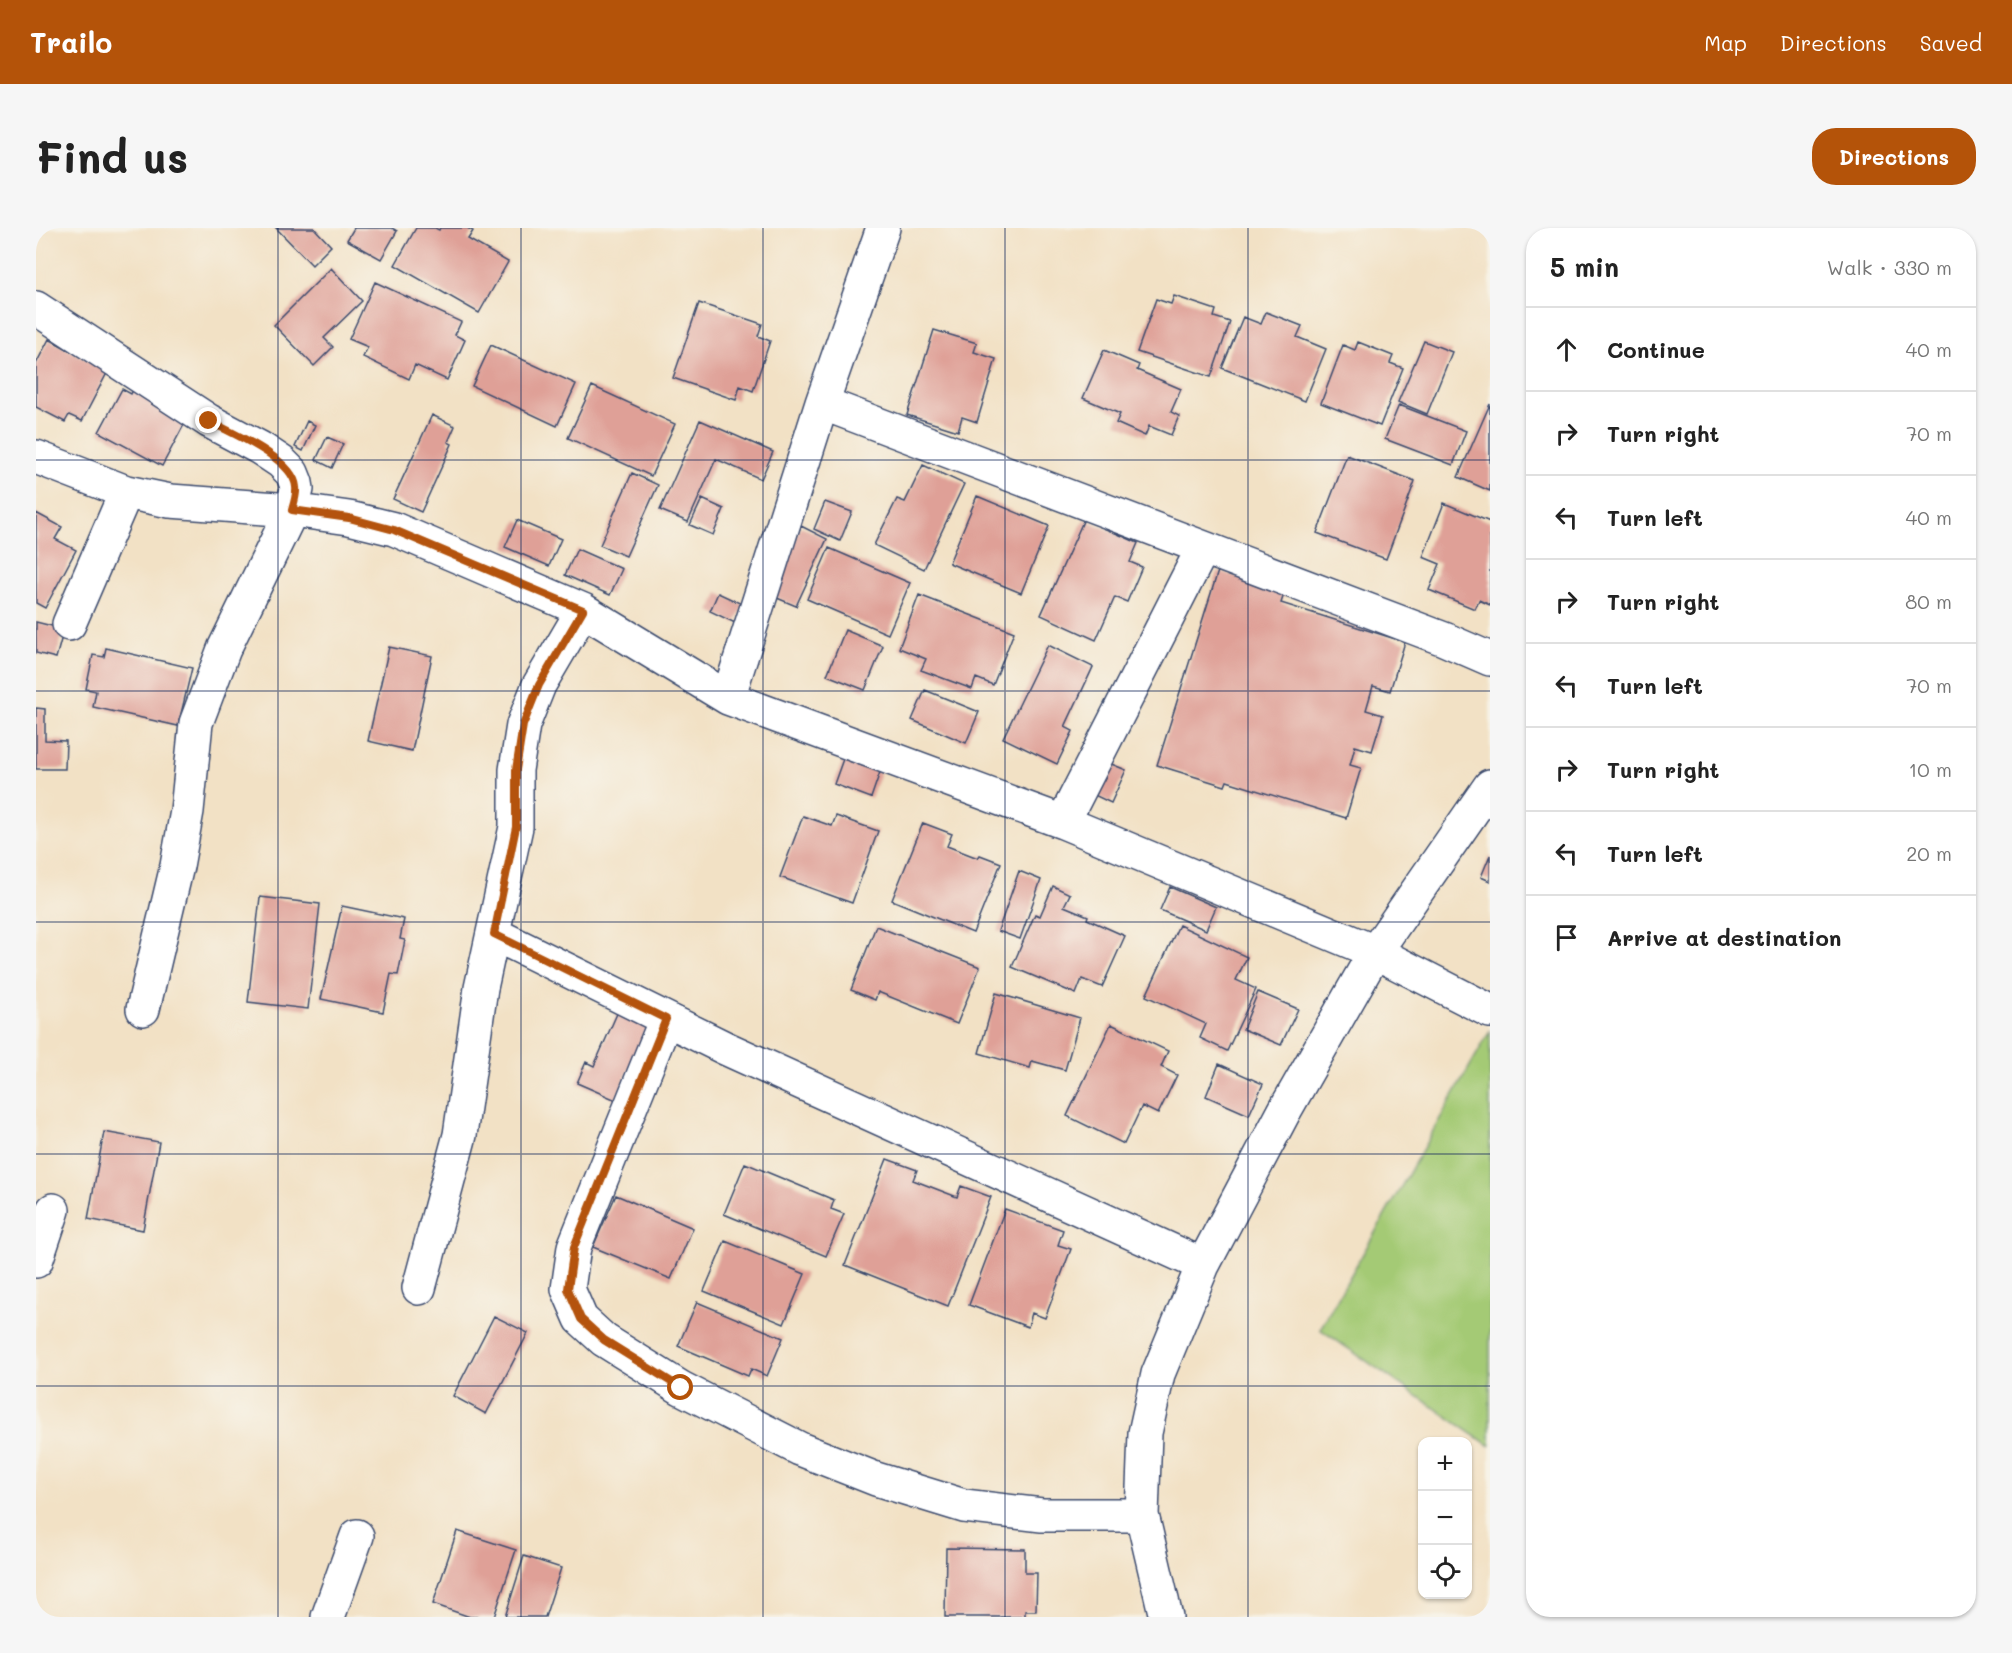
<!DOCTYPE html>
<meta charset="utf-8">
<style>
body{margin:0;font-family:Mali,sans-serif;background:#f6f6f6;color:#222}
.controls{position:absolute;right:18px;bottom:18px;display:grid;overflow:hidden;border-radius:12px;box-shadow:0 2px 4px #0004}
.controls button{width:54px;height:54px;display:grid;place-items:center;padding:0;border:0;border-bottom:2px solid #e0e0e0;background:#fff;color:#222;font:30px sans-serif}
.stop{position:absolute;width:18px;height:18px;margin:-14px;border:4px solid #b45309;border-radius:50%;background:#fff}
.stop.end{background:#b45309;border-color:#fff;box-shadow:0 2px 6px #0008}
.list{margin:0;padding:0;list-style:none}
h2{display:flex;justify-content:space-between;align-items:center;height:78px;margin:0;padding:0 24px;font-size:26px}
h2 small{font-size:20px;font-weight:400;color:#767676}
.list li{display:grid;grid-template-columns:39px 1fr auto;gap:18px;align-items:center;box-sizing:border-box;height:84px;padding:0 24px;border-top:2px solid #e0e0e0}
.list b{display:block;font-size:22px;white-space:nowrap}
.list em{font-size:20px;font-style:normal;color:#767676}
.icon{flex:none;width:33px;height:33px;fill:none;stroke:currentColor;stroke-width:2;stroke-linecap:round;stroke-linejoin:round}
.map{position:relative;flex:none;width:1454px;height:1389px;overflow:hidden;border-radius:24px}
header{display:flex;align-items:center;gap:36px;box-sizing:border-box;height:84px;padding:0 30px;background:#b45309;color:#fff}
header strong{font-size:28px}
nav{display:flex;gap:33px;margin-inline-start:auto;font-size:21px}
.intro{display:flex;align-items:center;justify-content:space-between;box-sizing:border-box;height:144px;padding:0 36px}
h1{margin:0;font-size:42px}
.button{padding:15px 27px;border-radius:24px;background:#b45309;color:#fff;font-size:21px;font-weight:700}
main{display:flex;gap:36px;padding:0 36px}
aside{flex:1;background:#fff;border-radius:24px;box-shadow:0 2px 4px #0004}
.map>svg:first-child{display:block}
.green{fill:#a4ca75;stroke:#607c6a;stroke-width:1.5}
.building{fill:#dfa097}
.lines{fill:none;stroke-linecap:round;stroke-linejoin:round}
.minor-casing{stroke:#3b4a6d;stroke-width:36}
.minor{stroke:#fff;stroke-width:33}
.route{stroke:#b45309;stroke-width:8}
.grid{fill:none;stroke:#1b2f5e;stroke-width:1.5;stroke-opacity:0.55}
</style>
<header>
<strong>Trailo</strong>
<nav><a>Map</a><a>Directions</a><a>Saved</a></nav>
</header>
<div class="intro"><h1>Find us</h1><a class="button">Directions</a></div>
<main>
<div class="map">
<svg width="1454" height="1389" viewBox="0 0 1454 1389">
<rect width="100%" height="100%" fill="#f7f3e8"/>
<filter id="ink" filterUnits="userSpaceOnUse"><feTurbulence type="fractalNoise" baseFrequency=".0167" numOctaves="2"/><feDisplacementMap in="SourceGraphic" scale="12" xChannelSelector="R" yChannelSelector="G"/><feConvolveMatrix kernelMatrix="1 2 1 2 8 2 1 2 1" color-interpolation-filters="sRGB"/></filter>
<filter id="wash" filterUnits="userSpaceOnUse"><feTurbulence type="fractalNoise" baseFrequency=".008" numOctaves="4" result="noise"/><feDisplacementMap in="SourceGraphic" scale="24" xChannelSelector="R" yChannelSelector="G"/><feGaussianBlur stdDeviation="1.35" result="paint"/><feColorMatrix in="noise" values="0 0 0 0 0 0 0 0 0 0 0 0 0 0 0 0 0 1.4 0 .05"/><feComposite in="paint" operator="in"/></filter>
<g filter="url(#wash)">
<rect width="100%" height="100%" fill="#f2e1c5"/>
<path class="green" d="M1454,803V1218L1284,1101Z"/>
<g id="blocks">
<path class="building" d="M240,0H278L295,18L276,37Z
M318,0H356L361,3L345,31L311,12Z
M380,0H399L403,2L404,0H431L437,3L432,11L472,34L443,85L359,37Z
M295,40L326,73L288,110L297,119L278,138L238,97Z
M339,54L425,94L419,107L429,112L411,152L379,137L373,151L327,129L332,119L313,111Z
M1138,68L1180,82L1178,89L1194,94L1175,149L1101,124L1120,71L1135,76Z
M663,75L726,96L722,108L734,113L717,163L704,158L700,172L637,150Z
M1230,84L1266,98L1261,109L1290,121L1269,173L1186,140L1207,89L1225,96Z
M898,102L941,115L938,124L960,131L941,194L926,189L922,203L871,187Z
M13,111L72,143L46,193L33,187L29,194L0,179V136Z
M1388,113L1416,124L1391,186L1362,174Z
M1322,114L1357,128L1354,135L1367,140L1344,198L1285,175L1307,117L1319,122Z
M455,117L540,156L521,198L436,158Z
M1068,122L1103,137L1101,142L1145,161L1135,184L1143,188L1135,207L1113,198L1109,208L1080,195L1084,186L1047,170Z
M556,158L639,196L615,248L532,210Z
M86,161L95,166L97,162L151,191L126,238L63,204Z
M1454,176V263L1422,249Z
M1363,177L1430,203L1417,237L1349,211Z
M396,187L419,198L412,214L416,216L385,284L357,271Z
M664,192L737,224L725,251L680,231L652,294L624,282Z
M271,193L279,197L267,223L259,219Z
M291,209L307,216L296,240L280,232Z
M1311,227L1379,253L1350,331L1281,305Z
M887,237L928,256L888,341L838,317L861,271L869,274Z
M596,245L622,257L590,328L564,317Z
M941,268L1013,298L985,365L913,335Z
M666,271L688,281L677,307L654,297Z
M789,274L816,284L804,313L778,301Z
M1408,275L1454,294V377L1443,372L1439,381L1393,362L1404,336L1387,329Z
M0,285L26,299L19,311L40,322L9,380L0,375Z
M1048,291L1102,315L1094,334L1106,339L1091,374L1079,369L1060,412L1005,387Z
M481,292L525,311L513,338L469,319Z
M765,298L791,311L760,378L734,367Z
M793,320L874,355L852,406L771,371Z
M541,321L586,341L574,367L529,347Z
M1182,343L1249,363L1245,375L1369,414L1354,463L1337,458L1330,482L1347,487L1336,523L1319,518L1314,537L1325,540L1310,590L1191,553L1189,558L1121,537Z
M682,365L708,377L699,395L674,383Z
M883,367L978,404L957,457L940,450L936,461L885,442L890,431L863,420Z
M0,394L28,401L20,430L0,425Z
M809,402L847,418L829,462L791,447Z
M1012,417L1057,439L1029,499L1037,503L1021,536L967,510Z
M353,419L396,428L376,523L332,513Z
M70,420L156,440L142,498L57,479L60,463L50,461L57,427L68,429Z
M889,462L943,484L930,515L876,492Z
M0,480L9,481V512L30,513L29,541H0Z
M807,531L844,544L835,570L798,556Z
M1068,533L1090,542L1075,575L1054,565Z
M767,588L796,598L800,588L842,603L816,675L744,649Z
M887,595L916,606L911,618L942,630L944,627L965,635L937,705L856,672Z
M1454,627V653L1445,649Z
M983,643L1005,652L984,711L962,703Z
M1017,658L1034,666L1028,678L1052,688L1051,691L1089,708L1066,759L1046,751L1040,766L976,739L999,686L1004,688Z
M1134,659L1180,679L1170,702L1124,682Z
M224,669L284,676L272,781L212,774Z
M306,678L368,691L364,711L369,712L362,747L355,746L347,784L285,771Z
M1143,697L1211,729L1200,752L1220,761L1191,823L1164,810L1170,796L1110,768Z
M840,698L944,739L921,796L842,764L839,772L815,762Z
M1222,764L1262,781L1245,817L1207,801Z
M960,765L1044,790L1029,842L996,833L994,840L943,825Z
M583,781L613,795L580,872L541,855L550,834L558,838Z
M1075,796L1132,823L1125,839L1141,847L1122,886L1106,878L1088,916L1031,888Z
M1183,836L1227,856L1213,887L1170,868Z
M68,904L123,914L107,1002L52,991Z
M851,931L881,942L877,952L921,969L925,958L955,969L912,1078L809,1037Z
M709,935L798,972L795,981L808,986L790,1028L688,986Z
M580,967L657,1000L635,1051L557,1019Z
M969,981L1027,1002L1022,1017L1035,1021L1009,1090L996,1085L992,1099L933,1077Z
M689,1013L769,1046L748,1096L668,1063Z
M661,1074L747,1110L731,1148L715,1141L712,1148L642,1118Z
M458,1088L492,1105L450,1186L417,1168Z
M421,1303L480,1322L458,1389H434L397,1376Z
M910,1320L989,1321V1345H1001L1000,1383H989V1389H909Z
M488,1328L525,1340L509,1389H469Z"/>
</g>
</g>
<g filter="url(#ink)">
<use href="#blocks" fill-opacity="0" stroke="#3b4a6d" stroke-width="1.5"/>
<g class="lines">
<defs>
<path id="minor" d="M0,80L173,193L224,220L245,234L256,245L260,255L261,261L256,282L188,421L160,495L151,583L141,638L107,781
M786,175L1408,411L1454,431
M0,229L90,264L134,273L256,282L313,290L358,301L547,382L692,470L1027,594L1339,724L1454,783
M33,396L90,264
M692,470L786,175L847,0
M1027,594L1167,320
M458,706L689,820L1167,1037
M630,791L538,1019L532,1061L545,1091L568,1112L645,1160L764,1221L840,1251L928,1278L1006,1287H1106
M0,1033L17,982
M383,1060L424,907L445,760L480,599V542L487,497L503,457L547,382
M292,1389L321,1308
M1130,1389L1106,1287L1109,1205L1122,1146L1167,1037L1249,882L1339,724L1454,558"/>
</defs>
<use href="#minor" class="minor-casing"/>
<use href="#minor" class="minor"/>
</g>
</g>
<g class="lines" filter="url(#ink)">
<path class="route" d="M173,193C196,205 258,231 260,259C261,266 258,275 256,282L313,290L358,302L547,382L503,457L487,497L480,542V599L458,706L630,791L538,1019L532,1061L545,1091L568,1112L645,1160"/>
</g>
<path class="grid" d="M242,0V1389M485,0V1389M727,0V1389M969,0V1389M1212,0V1389M0,232H1454M0,463H1454M0,694H1454M0,926H1454M0,1158H1454"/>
</svg>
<div class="controls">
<button>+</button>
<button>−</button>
<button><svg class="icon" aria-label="locate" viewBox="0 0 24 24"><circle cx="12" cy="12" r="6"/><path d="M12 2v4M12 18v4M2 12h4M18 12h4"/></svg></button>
</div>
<div class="stop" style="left:645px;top:1160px"></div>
<div class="stop end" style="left:173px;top:193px"></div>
</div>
<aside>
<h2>5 min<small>Walk · 330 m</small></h2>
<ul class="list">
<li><svg class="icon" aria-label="ahead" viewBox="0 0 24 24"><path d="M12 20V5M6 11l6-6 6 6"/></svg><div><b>Continue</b></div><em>40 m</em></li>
<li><svg class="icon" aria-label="right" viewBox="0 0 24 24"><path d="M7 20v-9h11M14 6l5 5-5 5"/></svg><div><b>Turn right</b></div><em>70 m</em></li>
<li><svg class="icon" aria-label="left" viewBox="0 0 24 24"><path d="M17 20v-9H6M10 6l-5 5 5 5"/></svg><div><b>Turn left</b></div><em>40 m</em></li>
<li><svg class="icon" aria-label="right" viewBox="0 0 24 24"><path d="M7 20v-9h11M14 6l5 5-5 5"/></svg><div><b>Turn right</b></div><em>80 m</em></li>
<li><svg class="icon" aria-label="left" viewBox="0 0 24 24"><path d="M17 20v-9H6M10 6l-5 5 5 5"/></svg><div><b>Turn left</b></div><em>70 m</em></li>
<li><svg class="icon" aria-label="right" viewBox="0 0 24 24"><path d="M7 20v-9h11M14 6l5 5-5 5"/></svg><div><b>Turn right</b></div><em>10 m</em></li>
<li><svg class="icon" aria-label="left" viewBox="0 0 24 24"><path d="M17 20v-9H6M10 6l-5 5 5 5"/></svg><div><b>Turn left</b></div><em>20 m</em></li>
<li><svg class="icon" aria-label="arrive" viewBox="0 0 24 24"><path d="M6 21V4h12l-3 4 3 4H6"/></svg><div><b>Arrive at destination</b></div></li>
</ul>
</aside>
</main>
